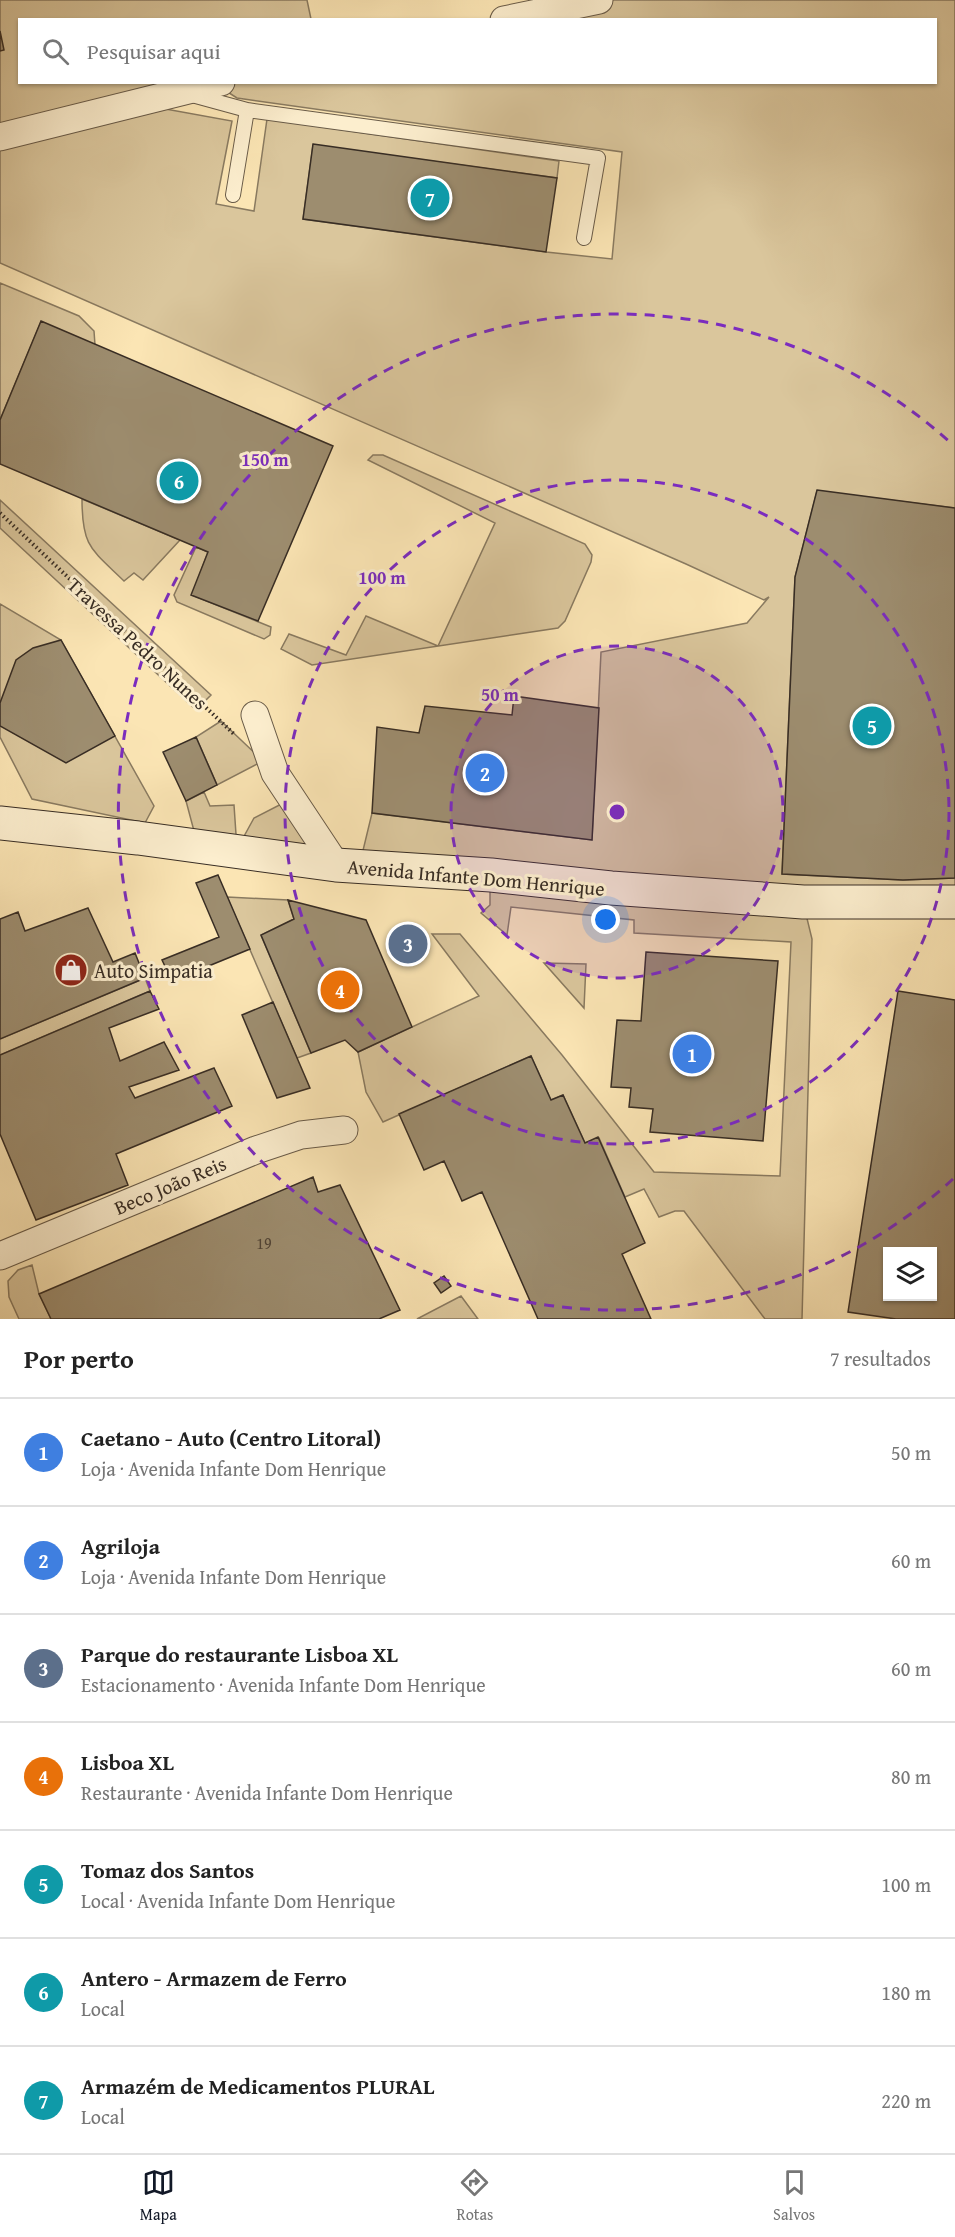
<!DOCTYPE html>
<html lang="pt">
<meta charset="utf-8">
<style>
body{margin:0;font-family:"Gentium Book Plus",serif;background:#f6f6f6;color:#222}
.controls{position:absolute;right:18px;bottom:18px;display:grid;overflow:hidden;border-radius:0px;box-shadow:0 2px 4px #0004}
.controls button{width:54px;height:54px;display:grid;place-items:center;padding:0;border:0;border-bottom:2px solid #e0e0e0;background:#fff;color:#222;font:30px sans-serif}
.you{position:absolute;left:606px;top:920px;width:21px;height:21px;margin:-15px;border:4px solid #fff;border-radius:50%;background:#1a73e8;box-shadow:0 0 0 9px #1a73e833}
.badge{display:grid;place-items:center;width:39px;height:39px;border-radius:50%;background:#111827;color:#fff;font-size:20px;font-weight:700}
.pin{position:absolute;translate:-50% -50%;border:3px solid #fff;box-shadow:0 2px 6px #0006}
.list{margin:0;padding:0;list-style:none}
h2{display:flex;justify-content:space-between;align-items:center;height:78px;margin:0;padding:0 24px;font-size:26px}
h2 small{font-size:20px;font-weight:400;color:#767676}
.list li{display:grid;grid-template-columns:39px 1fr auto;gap:18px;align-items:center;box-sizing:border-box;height:108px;padding:0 24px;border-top:2px solid #e0e0e0}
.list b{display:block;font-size:22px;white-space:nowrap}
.list p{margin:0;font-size:20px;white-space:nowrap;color:#767676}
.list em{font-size:20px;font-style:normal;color:#767676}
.icon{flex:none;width:33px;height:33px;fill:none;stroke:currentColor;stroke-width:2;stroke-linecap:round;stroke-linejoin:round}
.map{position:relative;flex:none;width:955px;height:1319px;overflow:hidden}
.search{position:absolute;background:#fff;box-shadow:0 2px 4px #0004;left:18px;right:18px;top:18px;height:66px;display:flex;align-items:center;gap:15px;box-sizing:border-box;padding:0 21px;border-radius:0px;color:#767676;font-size:22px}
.sheet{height:834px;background:#fff}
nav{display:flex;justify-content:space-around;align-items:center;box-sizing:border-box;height:84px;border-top:2px solid #e0e0e0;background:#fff;font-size:16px;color:#767676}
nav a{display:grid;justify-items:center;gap:3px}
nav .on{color:#111827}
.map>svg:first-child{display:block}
.green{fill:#dac69c;stroke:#897a60;stroke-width:1.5;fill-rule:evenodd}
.building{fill:#9d8d6f;stroke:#382d24;stroke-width:1.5;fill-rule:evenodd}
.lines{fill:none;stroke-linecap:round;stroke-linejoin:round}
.service-casing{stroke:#695b48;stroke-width:16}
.minor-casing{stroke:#695b48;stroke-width:29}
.secondary-casing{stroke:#382d24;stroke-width:35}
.path{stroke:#382d24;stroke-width:4;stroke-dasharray:1.5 3;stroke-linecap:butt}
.service{stroke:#fceece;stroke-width:14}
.minor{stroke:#fceece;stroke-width:27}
.secondary{stroke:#fceece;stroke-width:33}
.ring{fill:none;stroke:#7b2cbf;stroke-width:3;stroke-dasharray:10 8}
.labels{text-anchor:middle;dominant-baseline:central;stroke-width:6;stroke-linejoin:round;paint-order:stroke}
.number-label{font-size:16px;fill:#514537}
.street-label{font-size:20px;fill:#382d24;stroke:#fceece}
.poi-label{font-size:20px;fill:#382d24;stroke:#fceece;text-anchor:start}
.centre{fill:#7b2cbf;stroke:#fceece;stroke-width:3}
.ring-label{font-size:18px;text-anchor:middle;font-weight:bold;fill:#7b2cbf;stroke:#fceece;stroke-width:6;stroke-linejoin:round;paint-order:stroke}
</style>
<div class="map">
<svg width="955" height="1319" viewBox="0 0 955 1319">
<rect width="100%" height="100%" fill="#fbe5b4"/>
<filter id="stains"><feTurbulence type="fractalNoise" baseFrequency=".00333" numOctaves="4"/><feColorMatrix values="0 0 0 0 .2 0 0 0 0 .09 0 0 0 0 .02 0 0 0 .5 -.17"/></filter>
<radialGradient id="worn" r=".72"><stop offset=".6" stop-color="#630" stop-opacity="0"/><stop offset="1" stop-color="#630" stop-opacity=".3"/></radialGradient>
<path class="green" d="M0,0H307L311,19L20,20V82H936V20L504,19L599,0H955V508L817,491L795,577L782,874L903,880L955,878V902H803L812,939L802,1319H765L684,1211H675L659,1217L644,1189L625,1197L599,1138L585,1143L563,1095L551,1100L531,1056L383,1122L366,1092L358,1052L479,996L432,934H460L562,1055L654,1172L780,1176L791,942L634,933V920L511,907L507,935L481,913L490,905V875L359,867L372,813L592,840L601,652L747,623L769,597L764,600L686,564L0,263ZM215,84L237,98L622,152L612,259L546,252L303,219L313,145L557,178L559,161L267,119L254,211L216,204L232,121L138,104Z
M0,283L79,316L94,331L95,345L41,322L0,420Z
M373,455H383L585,544L592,555L591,562L565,621L558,628L312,665L281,649L289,634L346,655L366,616L438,646L495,523L368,460Z
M82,499L180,540L143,580L134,573L124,581C91,549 82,547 82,499Z
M0,500L211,695L196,710L0,528Z
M196,547L208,552L192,595L271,627L270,635L264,639L177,602L174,595Z
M0,604L61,640L154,806L145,823L32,799L0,737Z
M221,721L263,761L217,785L196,737Z
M204,792L210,806L234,805L237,849L254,818L293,798L336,865L198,846L186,801Z
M227,897L288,900L294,919L261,935L311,1053L297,1058Z
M544,963L586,964L584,1008Z
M145,978L150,991L0,1055V1039Z
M32,1265L39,1294L51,1319H19L9,1297L8,1281L18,1270Z
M461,1296L478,1319H417Z"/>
<path class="building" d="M0,31L4,50L0,51Z
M313,144L557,178L546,252L303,219Z
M41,321L333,446L258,621L191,595L208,552L0,464V420Z
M817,490L955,508V878L903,880L782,874L795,577Z
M61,640L115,736L66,763L0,726V703L16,660L33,648Z
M514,696L599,708L592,840L372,813L377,727L419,733L425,706L512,715Z
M196,737L217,785L186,801L163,752Z
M218,875L250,949L172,981L162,960L219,937L196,883Z
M288,900L366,920L412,1027L358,1052L345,1040L311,1053L261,935L294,919Z
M88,908L113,962L135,953L145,978L0,1039V919L18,912L25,931Z
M646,952L778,961L763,1141L650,1132L653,1109L629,1107L631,1088L611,1087L617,1020L641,1021Z
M150,991L159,1009L109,1028L120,1061L164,1042L179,1070L129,1087L135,1098L214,1068L232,1106L116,1154L128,1185L36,1220L0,1134V1055Z
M898,991L955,1000V1319H896L848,1312ZM888,1252H932V1296H888Z
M273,1002L310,1088L277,1098L242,1015Z
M531,1056L551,1100L563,1095L585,1143L598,1137L645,1243L622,1254L651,1319H538L482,1192L462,1201L444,1161L424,1170L399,1114Z
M313,1177L318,1192L340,1185L400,1310L379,1319H51L39,1294Z
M444,1276L451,1286L441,1293L434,1283Z"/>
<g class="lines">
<defs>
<path id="service" d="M192,95L247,110L598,158L584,238
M233,195L247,110"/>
<path id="minor" d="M504,20L599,0
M0,137L221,82
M255,715L275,773L336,865
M0,1256L256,1150L301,1135L344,1130"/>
<path id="secondary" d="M0,823L138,838L336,865L491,875L611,888L803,902H955"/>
</defs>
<use href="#service" class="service-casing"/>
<use href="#minor" class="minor-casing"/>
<use href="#secondary" class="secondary-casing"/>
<path class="path" d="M0,513L235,735"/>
<use href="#service" class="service"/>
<use href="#minor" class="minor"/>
<use href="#secondary" class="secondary"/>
</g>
<circle cx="617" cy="812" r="166" fill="#7b2cbf" fill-opacity=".12"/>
<g class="ring">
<circle cx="617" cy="812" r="166"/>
<circle cx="617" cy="812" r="332"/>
<path d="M953 1179A498 498 0 1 1 953 445"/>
</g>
<defs>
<symbol id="shop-disc" viewBox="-11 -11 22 22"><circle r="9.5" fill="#8f2418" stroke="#fceece"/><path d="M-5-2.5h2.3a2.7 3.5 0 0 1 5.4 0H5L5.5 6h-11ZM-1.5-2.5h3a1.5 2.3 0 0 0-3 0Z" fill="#fff"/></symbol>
</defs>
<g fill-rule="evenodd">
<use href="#shop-disc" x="52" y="951" width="38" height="38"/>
</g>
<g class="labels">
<g class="number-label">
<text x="264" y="1243">19</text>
</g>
<g class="street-label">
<text transform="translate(138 643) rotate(43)">Travessa Pedro Nunes</text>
<text transform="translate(476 877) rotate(5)">Avenida Infante Dom Henrique</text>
<text transform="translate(170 1185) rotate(-23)">Beco João Reis</text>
</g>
<g class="poi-label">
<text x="94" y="970">Auto Simpatia</text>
</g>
</g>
<circle cx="617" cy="812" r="9" class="centre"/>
<g class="ring-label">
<text x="265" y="466">150 m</text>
<text x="382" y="584">100 m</text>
<text x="500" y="701">50 m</text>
</g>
<rect width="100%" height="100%" filter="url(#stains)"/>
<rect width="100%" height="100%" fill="url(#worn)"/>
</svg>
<div class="controls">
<button><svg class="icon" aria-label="layers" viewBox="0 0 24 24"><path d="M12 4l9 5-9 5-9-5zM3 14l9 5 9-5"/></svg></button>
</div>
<div class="you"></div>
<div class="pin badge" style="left:692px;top:1054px;background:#3f7fe0">1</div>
<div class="pin badge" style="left:485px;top:773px;background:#3f7fe0">2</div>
<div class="pin badge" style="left:408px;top:944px;background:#5c6f8a">3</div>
<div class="pin badge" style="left:340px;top:990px;background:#e8710a">4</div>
<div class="pin badge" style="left:872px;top:726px;background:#0f9aa8">5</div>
<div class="pin badge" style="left:179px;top:481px;background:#0f9aa8">6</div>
<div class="pin badge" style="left:430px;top:198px;background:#0f9aa8">7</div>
<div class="search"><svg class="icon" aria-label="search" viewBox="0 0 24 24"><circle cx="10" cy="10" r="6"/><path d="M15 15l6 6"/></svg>Pesquisar aqui</div>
</div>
<section class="sheet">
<h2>Por perto<small>7 resultados</small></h2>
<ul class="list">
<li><span class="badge" style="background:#3f7fe0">1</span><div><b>Caetano - Auto (Centro Litoral)</b><p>Loja · Avenida Infante Dom Henrique</p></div><em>50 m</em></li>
<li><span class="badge" style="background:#3f7fe0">2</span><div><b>Agriloja</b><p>Loja · Avenida Infante Dom Henrique</p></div><em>60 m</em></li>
<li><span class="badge" style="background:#5c6f8a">3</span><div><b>Parque do restaurante Lisboa XL</b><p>Estacionamento · Avenida Infante Dom Henrique</p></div><em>60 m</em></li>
<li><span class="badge" style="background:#e8710a">4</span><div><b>Lisboa XL</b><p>Restaurante · Avenida Infante Dom Henrique</p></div><em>80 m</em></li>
<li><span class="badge" style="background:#0f9aa8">5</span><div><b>Tomaz dos Santos</b><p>Local · Avenida Infante Dom Henrique</p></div><em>100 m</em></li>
<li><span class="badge" style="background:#0f9aa8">6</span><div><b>Antero - Armazem de Ferro</b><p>Local</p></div><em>180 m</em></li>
<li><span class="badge" style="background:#0f9aa8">7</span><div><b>Armazém de Medicamentos PLURAL</b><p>Local</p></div><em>220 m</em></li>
</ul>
</section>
<nav>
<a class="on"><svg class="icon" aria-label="map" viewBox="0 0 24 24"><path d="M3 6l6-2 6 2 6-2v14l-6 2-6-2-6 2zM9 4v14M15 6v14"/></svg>Mapa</a>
<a><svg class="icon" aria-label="directions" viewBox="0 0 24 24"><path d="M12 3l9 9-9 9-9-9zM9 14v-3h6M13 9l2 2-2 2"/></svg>Rotas</a>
<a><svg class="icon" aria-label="saved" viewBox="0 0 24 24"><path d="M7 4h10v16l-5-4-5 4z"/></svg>Salvos</a>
</nav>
